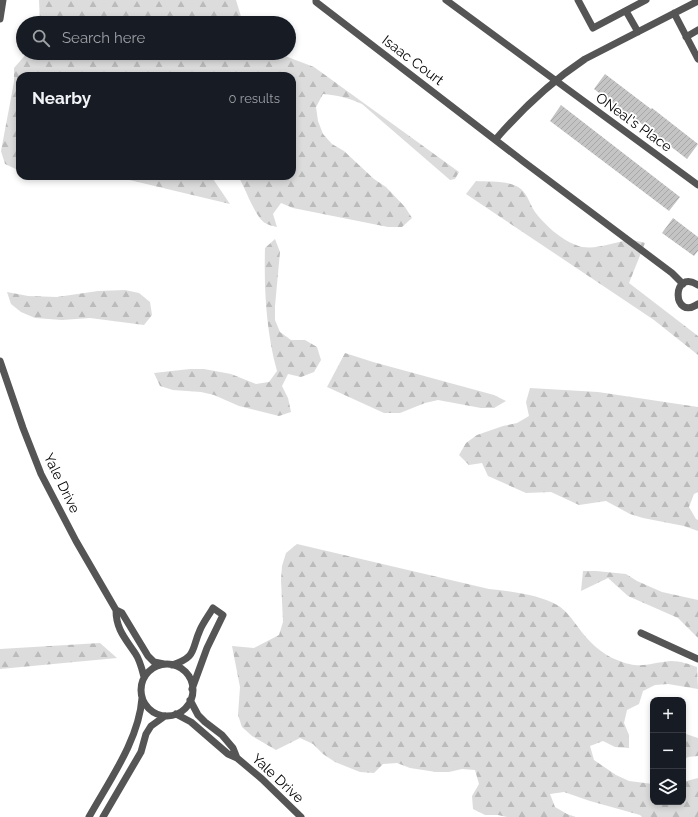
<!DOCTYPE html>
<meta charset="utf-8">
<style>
body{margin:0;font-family:Raleway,sans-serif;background:#242831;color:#f1f3f6}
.controls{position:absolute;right:12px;bottom:12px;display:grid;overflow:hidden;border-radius:8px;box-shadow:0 2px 6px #0003}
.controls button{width:36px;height:36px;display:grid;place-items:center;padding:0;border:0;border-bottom:1px solid #363941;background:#171b24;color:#f1f3f6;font:20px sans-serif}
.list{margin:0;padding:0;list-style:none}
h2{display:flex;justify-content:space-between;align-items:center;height:52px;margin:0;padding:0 16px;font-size:17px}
h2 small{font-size:13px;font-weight:400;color:#9ea1a6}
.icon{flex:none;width:22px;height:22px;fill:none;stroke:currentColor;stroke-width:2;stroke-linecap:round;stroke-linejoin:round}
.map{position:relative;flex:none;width:698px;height:817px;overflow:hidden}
.search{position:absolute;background:#171b24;box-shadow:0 2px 6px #0003;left:16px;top:16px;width:280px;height:44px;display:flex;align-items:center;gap:10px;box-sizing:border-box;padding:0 14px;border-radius:22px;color:#9ea1a6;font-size:15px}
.panel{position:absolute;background:#171b24;box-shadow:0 2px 6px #0003;left:16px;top:72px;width:280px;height:108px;border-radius:12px}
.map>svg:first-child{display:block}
.forest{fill:url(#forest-firs)}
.building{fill:url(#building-hatch)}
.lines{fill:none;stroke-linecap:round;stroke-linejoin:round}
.minor{stroke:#555;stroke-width:7}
.labels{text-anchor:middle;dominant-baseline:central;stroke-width:3.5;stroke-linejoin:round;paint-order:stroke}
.street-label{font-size:14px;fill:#000;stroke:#fff}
</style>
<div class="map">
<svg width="698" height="817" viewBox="0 0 698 817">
<defs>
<pattern id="forest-firs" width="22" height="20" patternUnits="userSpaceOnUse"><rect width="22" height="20" fill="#dcdcdc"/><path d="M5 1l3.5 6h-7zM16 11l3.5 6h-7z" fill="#bbb"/></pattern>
<pattern id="building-hatch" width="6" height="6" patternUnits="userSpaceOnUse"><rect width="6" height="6" fill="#c4c4c4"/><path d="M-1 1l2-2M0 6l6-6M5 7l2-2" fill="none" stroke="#a7a7a7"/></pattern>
</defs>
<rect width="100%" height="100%" fill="#fff"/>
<path class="forest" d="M39,0H236L243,23H40Z
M27,53H277L314,67L459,172L455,179L450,180L362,104C349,98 337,95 323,94L316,107L318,121L323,134L332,144L344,151L374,179L386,187L405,207L412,218L402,227H388L293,208L281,203L273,214L277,227C273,226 268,225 265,223C255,217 245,187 238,176H292V76H164L157,72L143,76H20V171L5,164L1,151L14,82V68Z
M72,176H211L230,204L117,177Z
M476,181C489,182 510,180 521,189C528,195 530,205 535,212C545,225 560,239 576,245C592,252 613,242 630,240C635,240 641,242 645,243L629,283L698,336V355L654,320L466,194Z
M275,239L280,252L275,306V320L280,332L291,340H305L317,347L321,360L314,372L301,377L288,374L282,386L288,398L291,412L279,416L239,406L214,395L201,392L173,390L160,386L154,373L190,369H204L231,374L256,384L269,382L277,371C266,331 264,289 265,248Z
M125,290L139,293L150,302L152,315L144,325L90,318L62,320L35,318L21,312L11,304L7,292L28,296L57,297L98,291Z
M345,353L373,362L494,395L506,401L494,408H481L438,400L425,403L400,413H384L327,387Z
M530,388L598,392L698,407V492L694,494L689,507L696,519L698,520V531L684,526L643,518L630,514L606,501L579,505L551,492L526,493L488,476L482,463L469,465L459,455L466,443L477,435L503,426L517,423L529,416L526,402Z
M297,544L489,589C508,591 541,595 557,605C566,610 572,619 578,627C588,641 601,654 617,660C641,670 648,663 671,661C680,661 689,664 697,667L698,689L668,684L655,685L643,691L639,704L627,710L624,723L629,735V748L615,747L603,741L590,746L594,760L616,775L629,781L653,784V802H683V782L698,778V817H642L640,815L590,801L564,792L550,794L555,807L567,814L576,817H507L498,815H485L473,809L472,796L479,784L475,770L462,769L449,772H436L410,768L397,763L383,764L374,773L360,772L335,762L323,754L313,744L300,738L276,750L252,736L242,727L238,715L240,687L232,646L254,648L279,635L283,622L281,580L282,566L286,553Z
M583,571H596L626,574L637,581L662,592L698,600V638L678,618L628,596L608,578L581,591Z
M100,643L117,658L0,669V649Z
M683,733L698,738V756L688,757L683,760Z"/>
<path class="building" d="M605,74L651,109L652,108L698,144L687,159L634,118V119L594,89Z
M561,105L680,197L669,211L550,121Z
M673,218L698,237V251L694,256L662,233Z"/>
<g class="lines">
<path class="minor" d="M316,0V2L524,162L672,273L683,284
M446,0L698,185
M578,0L593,28L646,0
M626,11L638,32
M674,13L698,59
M0,19L3,0
M686,37L698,30
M496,139C522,109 552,81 585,59L698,1
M698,285C671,268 672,322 698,304
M0,361L23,428L41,474L76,541L116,610C116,629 125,638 135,653C140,660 142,669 144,677
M116,610L122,613L148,656L154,662L164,664
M641,633L698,659
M141 690a26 26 0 1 1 52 0a26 26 0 1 1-52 0Z
M172,665C197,657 191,650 200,630C203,623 209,615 213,608L223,615L207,648L192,689
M190,700L198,715L205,722L222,735L233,748L237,758
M176,714L191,722L228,754L237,758L262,779L301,817
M89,817C109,781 139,740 142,698
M103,817L141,752L146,734L151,726L165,716"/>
</g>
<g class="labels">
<g class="street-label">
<text transform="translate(413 60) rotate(37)">Isaac Court</text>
<text transform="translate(634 122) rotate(36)">ONeal's Place</text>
<text transform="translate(62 483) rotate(64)">Yale Drive</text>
<text transform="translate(278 778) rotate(43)">Yale Drive</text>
</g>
</g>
</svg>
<div class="controls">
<button>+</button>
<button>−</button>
<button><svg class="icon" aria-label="layers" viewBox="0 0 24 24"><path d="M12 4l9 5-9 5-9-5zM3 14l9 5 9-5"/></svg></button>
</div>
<div class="search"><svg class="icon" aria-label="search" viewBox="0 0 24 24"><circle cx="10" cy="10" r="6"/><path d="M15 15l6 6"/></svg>Search here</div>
<section class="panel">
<h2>Nearby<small>0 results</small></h2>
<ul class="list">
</ul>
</section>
</div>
